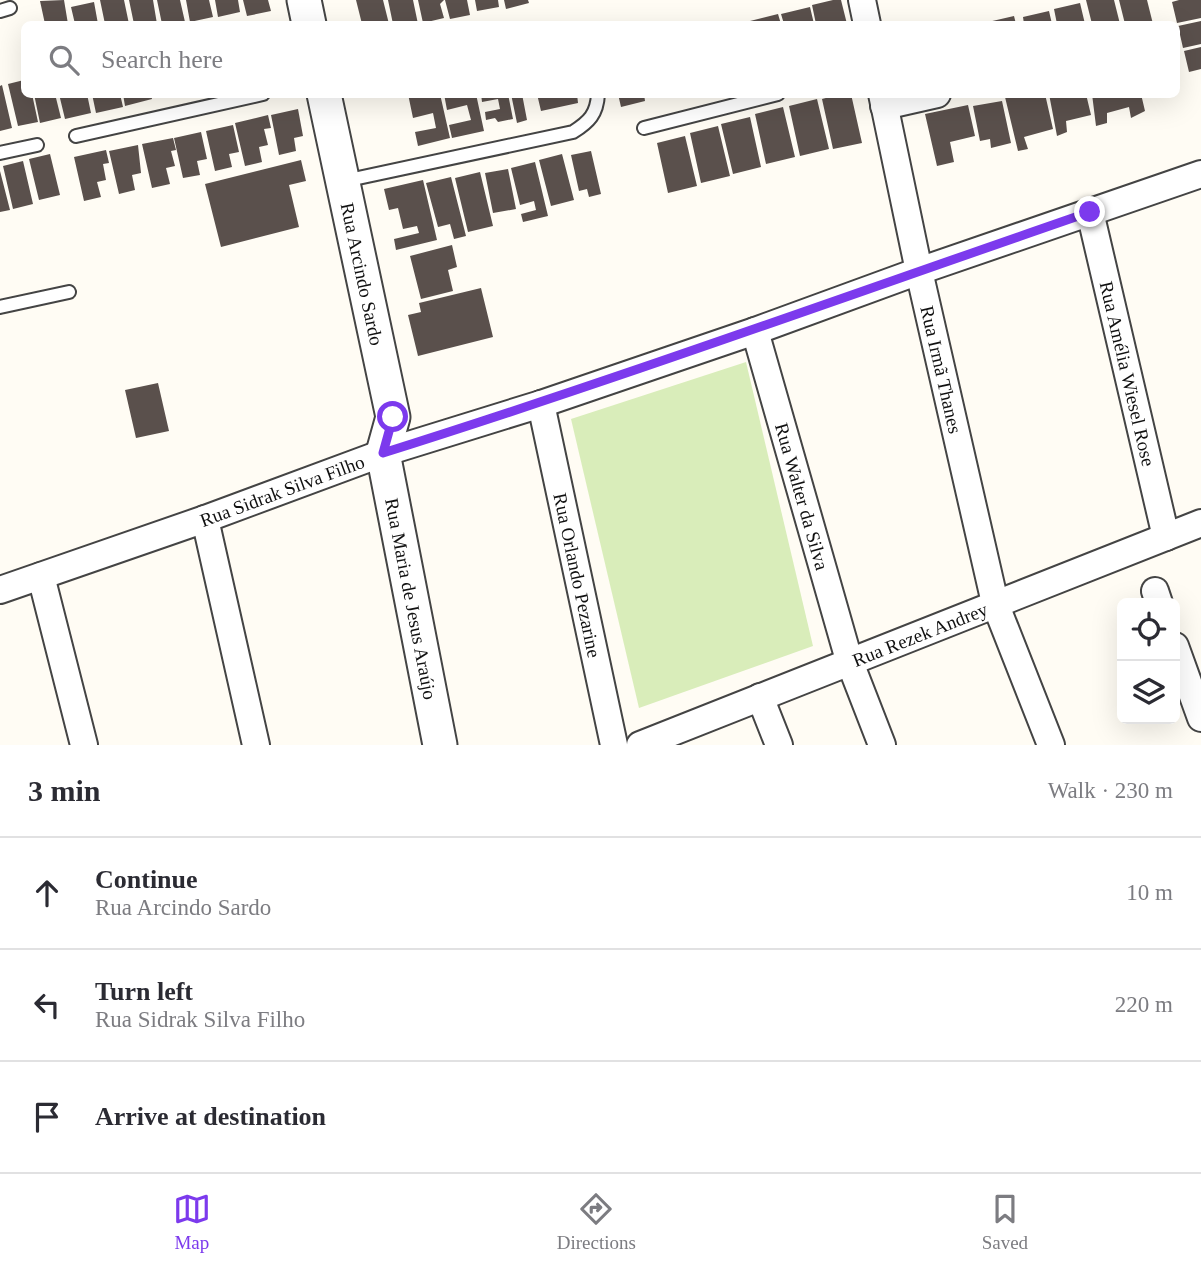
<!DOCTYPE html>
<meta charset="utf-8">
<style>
body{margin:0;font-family:Georgia,serif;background:#f2f2f3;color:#2b2b33}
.controls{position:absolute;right:21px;bottom:21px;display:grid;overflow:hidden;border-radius:10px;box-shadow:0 7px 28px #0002}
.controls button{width:63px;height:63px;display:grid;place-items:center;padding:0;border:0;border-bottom:2px solid #e1e1e2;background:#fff;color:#2b2b33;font:35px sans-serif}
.stop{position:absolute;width:21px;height:21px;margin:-16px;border:5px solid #7c3aed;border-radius:50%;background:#fff}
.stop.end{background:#7c3aed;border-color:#fff;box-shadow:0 2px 7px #0008}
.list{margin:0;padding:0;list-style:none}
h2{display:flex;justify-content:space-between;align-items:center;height:91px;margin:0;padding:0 28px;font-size:30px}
h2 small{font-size:23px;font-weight:400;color:#7c7c81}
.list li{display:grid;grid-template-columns:46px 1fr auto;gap:21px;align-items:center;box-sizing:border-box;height:112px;padding:0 28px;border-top:2px solid #e1e1e2}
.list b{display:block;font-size:26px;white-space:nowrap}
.list p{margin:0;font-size:23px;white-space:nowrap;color:#7c7c81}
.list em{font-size:23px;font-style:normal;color:#7c7c81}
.icon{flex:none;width:38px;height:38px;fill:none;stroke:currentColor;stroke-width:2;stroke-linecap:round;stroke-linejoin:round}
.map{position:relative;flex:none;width:1201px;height:745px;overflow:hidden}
.search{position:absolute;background:#fff;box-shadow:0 7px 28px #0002;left:21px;right:21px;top:21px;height:77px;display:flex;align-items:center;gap:18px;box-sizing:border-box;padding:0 24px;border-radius:10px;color:#7c7c81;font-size:26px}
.sheet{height:427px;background:#fff}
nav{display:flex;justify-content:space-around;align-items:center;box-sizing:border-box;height:98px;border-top:2px solid #e1e1e2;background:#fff;font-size:19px;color:#7c7c81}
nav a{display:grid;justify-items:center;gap:4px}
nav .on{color:#7c3aed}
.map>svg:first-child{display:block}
.green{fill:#d9edba}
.building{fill:#5a504c}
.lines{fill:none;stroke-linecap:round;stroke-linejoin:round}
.service-casing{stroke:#444;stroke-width:16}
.minor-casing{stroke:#444;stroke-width:30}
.tertiary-casing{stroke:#444;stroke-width:37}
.service{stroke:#fff;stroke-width:12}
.minor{stroke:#fff;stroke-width:26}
.tertiary{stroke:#fff;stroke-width:33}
.route{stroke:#7c3aed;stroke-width:9}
.labels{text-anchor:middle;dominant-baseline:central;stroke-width:7;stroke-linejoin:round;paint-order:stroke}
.street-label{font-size:19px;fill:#111;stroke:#fff}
</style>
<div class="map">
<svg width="1201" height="745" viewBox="0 0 1201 745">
<rect width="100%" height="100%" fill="#fffcf4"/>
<path class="green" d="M746,362L813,646L639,708L571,419Z"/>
<path class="building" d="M64,0L68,24H45L40,1Z
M100,0H124L129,24H105Z
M129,0H153L157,24H134Z
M157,0H180L185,22L162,24Z
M186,0H209L213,17L190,22Z
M215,0H238L240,12L218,17Z
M243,0H268L271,11L247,16Z
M356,0H383L389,24H362Z
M388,0H413L418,24H393Z
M418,0H444L440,4L444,18L423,23Z
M445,0H467L470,15L450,19Z
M475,0H498L499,7L477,11Z
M504,0H528L529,3L506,9Z
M833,0H841L847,24H816L812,5Z
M1086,0H1114L1120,24H1092Z
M1119,0H1147L1153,24H1125Z
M1179,0H1201V18L1177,23L1172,2Z
M94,2L98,24H75L71,7Z
M1080,3L1085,24H1057L1054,9Z
M810,7L814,24H784L781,14Z
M1049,11L1052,24H1024L1023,17Z
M778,14L781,24H751L750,21Z
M1014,16L1016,24H988V22Z
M1201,21V44L1183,48L1178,26Z
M1201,47V69L1189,72L1184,51Z
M24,80V94H32L38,122L18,126L8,84Z
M2,85L12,128L0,131V86Z
M34,94H55L61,118L40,123Z
M59,94H87L91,113L65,119Z
M92,94H120L123,107L96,113Z
M123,94H151L152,99L125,106Z
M408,94H440L450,138L418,146L415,132L436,128L433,113L413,118Z
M444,94H476L484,131L452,138L449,125L471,120L467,105L447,110Z
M481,94H508L513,119L498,122L495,118L486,120L485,112L500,109L498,99L482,102Z
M511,94H522L527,120L517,123Z
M537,94H577L578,103L541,111Z
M618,94H644L645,101L621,107Z
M841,94H851L862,143L833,149L822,99Z
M1019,94H1045L1053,129L1024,137L1028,149L1018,151L1005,97Z
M1049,94H1086L1091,115L1066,121L1067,132L1057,136Z
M1092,94H1141L1145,111L1131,118L1129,107L1107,113V123L1096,126Z
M817,99L829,149L800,156L789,106Z
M1002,101L1011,143L991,148L990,139L980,141L973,106Z
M968,105L975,136L950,142L954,162L937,166L925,114Z
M783,107L795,157L766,164L755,114Z
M298,109L303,136L294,138L296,151L279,155L271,115Z
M268,115L271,128L264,129L268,145L259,147L262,162L245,166L235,123Z
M750,117L761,167L733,174L721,124Z
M233,125L239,152L229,154L232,167L215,171L206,131Z
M718,126L730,176L701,183L690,133Z
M201,132L207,159L197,161L200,175L183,178L174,138Z
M685,136L697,186L668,193L657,143Z
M173,138L176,150L171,151L175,166L166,168L170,184L152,188L142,144Z
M138,145L141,173L132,175L135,190L119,194L109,151Z
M106,150L109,163L103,164L106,180L97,182L101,197L84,201L74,157Z
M591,151L601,194L589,197L587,189L579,191L571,155Z
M50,154L60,195L39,200L29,159Z
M562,154L574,200L551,206L539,160Z
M301,160L306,181L289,185L299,227L221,247L205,184Z
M23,161L33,204L13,209L3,166Z
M535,162L548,216L523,222L521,214L536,210L534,201L520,205L511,168Z
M508,169L516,209L493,213L485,173Z
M0,171L10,210L0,212Z
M480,172L493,226L468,232L455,178Z
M451,177L466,236L454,239L450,224L438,227L426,183Z
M423,180L437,240L396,250L394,239L419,233L417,226L403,229L398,208L389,210L384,189Z
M452,245L457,267L448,270L453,291L421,299L410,256Z
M481,288L493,337L418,356L408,315L421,312L419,303Z
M158,383L169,431L136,438L125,390Z"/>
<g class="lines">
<defs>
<path id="service" d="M0,11L10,8
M644,128L778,94
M76,136L263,94
M0,153L37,145
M344,181L573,132C589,122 597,114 598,94
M0,307L69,292"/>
<g id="minor">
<path d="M862,0L867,24"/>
<path id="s1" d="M882,94L919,271L995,603L1051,745"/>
<path d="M884,106L937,94"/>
<path id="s2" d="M1090,212L1166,537"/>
<path id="s3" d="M755,331L849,660L882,745"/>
<path id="s4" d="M541,404L614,745"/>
<path d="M205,519L256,745"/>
<path d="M41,576L84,745"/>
<path id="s5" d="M0,590L205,519L383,453L541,404L755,331L919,271L1201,174"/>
<path d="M1155,591L1159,603"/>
<path d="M1175,646L1201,718"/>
<path d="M760,697L779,745"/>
<path id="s6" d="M640,745L1201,523"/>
</g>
<g id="tertiary">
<path d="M304,0L309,24"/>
<path id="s7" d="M324,94L393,417L383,453L440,745"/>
</g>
</defs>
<use href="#service" class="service-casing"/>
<use href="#minor" class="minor-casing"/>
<use href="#tertiary" class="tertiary-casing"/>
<use href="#service" class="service"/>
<use href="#minor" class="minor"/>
<use href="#tertiary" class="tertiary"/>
</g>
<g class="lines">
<path class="route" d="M393,417L383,453C621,378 855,293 1090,212"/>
</g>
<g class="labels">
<g class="street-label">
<text stroke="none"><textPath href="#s7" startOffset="184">Rua Arcindo Sardo</textPath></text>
<text stroke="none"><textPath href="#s1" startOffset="282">Rua Irmã Thanes</textPath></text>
<text stroke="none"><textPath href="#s2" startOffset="166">Rua Amélia Wiesel Rose</textPath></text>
<text stroke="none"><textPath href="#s5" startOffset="299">Rua Sidrak Silva Filho</textPath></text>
<text stroke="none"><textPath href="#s3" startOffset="172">Rua Walter da Silva</textPath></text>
<text stroke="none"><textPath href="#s4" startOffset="175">Rua Orlando Pezarine</textPath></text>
<text stroke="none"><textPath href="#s7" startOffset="516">Rua Maria de Jesus Araújo</textPath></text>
<text stroke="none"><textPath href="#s6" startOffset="301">Rua Rezek Andrey</textPath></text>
</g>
</g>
</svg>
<div class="controls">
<button><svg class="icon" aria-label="locate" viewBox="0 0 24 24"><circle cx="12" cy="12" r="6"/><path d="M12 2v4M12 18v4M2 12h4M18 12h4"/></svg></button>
<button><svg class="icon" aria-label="layers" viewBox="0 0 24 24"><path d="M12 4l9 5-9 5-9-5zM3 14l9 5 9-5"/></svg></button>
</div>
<div class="stop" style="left:393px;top:417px"></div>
<div class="stop end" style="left:1090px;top:212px"></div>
<div class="search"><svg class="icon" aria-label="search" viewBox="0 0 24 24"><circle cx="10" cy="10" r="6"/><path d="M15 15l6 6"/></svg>Search here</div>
</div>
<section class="sheet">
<h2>3 min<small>Walk · 230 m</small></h2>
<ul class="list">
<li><svg class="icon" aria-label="ahead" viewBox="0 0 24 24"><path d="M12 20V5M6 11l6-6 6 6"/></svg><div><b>Continue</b><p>Rua Arcindo Sardo</p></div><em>10 m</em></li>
<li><svg class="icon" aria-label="left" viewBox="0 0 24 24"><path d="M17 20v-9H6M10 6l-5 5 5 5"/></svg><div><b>Turn left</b><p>Rua Sidrak Silva Filho</p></div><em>220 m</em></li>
<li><svg class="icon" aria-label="arrive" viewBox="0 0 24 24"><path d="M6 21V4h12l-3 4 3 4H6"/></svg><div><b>Arrive at destination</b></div></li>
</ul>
</section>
<nav>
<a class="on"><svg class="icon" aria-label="map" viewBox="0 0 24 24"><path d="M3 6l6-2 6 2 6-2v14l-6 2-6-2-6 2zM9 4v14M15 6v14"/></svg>Map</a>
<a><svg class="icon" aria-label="directions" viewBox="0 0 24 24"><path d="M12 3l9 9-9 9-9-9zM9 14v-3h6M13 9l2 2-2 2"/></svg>Directions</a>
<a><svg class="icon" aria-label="saved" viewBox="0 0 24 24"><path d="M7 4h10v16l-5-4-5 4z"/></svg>Saved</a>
</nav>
